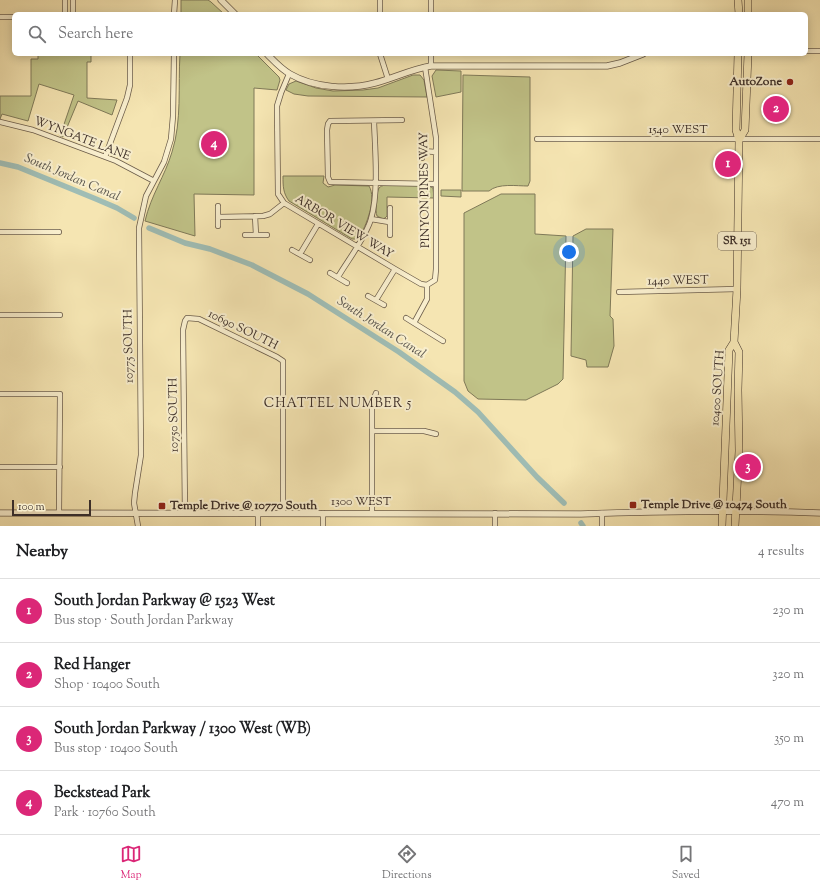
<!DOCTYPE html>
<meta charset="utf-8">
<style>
body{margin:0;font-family:"Sorts Mill Goudy",serif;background:#f6f6f6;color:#202124}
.scale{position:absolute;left:12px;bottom:10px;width:79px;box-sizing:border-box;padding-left:4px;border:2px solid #3d2f28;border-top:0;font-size:11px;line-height:14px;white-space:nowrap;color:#3d2f28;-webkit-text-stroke:3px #f8eecd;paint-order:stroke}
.you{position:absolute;left:569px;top:252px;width:14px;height:14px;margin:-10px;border:3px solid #fff;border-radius:50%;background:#1a73e8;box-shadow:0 0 0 6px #1a73e833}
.badge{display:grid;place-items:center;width:26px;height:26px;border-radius:50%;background:#db2777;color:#fff;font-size:13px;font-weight:700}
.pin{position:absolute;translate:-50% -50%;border:2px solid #fff;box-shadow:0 1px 4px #0006}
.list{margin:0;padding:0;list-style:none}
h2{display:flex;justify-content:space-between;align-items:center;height:52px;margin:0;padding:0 16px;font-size:17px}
h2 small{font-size:13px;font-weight:400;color:#757577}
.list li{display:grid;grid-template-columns:26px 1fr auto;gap:12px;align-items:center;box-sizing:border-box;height:64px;padding:0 16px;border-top:1px solid #e0e0e0}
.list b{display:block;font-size:15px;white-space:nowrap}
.list p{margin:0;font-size:13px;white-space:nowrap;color:#757577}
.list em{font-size:13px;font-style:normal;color:#757577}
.icon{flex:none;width:22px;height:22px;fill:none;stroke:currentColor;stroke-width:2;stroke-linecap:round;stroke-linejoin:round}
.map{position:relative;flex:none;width:820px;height:526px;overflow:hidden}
.search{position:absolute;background:#fff;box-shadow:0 2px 10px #0003;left:12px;right:12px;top:12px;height:44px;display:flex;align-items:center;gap:10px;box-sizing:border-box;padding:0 14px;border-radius:6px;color:#757577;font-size:15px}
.sheet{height:308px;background:#fff}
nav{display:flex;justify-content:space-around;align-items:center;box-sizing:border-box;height:56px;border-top:1px solid #e0e0e0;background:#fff;font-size:11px;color:#757577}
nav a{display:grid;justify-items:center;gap:2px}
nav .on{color:#db2777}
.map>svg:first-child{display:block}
.green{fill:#c1c388;stroke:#7f7958}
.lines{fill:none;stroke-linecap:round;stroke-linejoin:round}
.canal{stroke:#9fbdb5;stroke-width:5.5}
.minor-casing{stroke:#6b5c4a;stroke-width:6}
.tertiary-casing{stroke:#6b5c4a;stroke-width:7}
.primary-casing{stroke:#3d2f28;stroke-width:8}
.minor{stroke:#f8eecd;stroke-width:4.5}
.tertiary{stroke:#f8eecd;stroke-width:5.5}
.primary{stroke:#f5e5b2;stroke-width:7}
.poi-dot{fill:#8f2418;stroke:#f8eecd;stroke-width:1.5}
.labels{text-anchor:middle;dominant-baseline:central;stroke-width:4;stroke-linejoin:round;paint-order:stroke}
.shield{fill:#f8eecd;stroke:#75685a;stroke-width:1}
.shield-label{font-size:11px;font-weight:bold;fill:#3d2f28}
.poi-label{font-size:12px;font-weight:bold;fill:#3d2f28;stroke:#f8eecd;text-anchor:start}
.street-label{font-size:12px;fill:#3d2f28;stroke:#f8eecd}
.water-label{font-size:13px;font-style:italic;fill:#56524b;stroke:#f8eecd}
.neighbourhood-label{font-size:13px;letter-spacing:1px;fill:#3d2f28;stroke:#f8eecd}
</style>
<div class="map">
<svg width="820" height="526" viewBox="0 0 820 526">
<rect width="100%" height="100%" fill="#f5e5b2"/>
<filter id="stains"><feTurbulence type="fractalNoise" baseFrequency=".005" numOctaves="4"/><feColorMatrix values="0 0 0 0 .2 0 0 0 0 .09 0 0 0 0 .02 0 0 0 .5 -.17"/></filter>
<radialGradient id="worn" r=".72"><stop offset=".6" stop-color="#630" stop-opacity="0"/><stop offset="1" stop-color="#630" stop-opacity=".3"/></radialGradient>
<path class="green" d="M181,0H208L211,2L224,14H181Z
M38,54H91V62H87V98L117,100L112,115L78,101L63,137L60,136L74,95L39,84L28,121L2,114L0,119V96H31V59H38Z
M180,54H256L279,77L280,80L277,90L254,88V195L194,194L195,236L145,221C151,195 165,176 172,152C182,121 178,86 180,54Z
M436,70L461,71V92L436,97L432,76Z
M413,75H420L424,80L427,97L308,96L294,94L286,90L289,84L296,81L316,88L333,91L363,90L378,88Z
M463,75L530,77V181L528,186C517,186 498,183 489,191H462Z
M283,176H324L323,183L328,187L335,185L369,186C377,199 366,226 359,238L356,239H352L289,201C283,193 283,186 283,176Z
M385,185H427L433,188L434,198L387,197V216L385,218L383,219L377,216C375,211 376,192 379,188C381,186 382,186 385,185Z
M441,190H461V197L441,196Z
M501,194H535V234L566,236L563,379L558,384L526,400L478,399L468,391L464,381V213Z
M586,229H613L610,316L613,319L614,346L608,367H587L586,360L571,356L573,236Z"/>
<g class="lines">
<path class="canal" d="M0,163L18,167L96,199L117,208L134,218
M149,228L185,243L210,249L252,265L308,294L399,352L455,392L478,412L537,477L564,503
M581,523L583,526"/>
<defs>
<path id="minor" d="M380,0V14
M431,0V14
M65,14V0
M73,14V0
M174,14L175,0
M0,17H14
M806,51H820
M380,54L388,79
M431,54V66
M425,67L436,138V269L435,280L427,285
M289,74L281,93L277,106L278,194L284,203L395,269L421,284L427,285
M402,120L330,121L328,124L327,130L328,177L330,182L436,184
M0,122L33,130L116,161L154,181
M537,139H820
M422,151L436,152
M105,157L127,98L130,85V54
M422,158V145
M218,206V226
M390,208V235
M255,216L256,235
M218,217L263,216L270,214L284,203
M371,219L389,222
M0,232H59
M245,235H267
M292,250L310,260
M300,254L318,224
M330,273L347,283
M338,277C348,260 366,237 371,219C379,192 375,149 374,121
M427,285V299L414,323L443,341
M619,292L737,289
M368,296L384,305
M376,300L395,269
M0,315H60
M406,318L414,323
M0,394H60L59,512
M372,431H424L436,434
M0,467H60
M185,513L183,330L185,321L187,318L199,319L277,357L283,361V513
M323,513V526
M372,513V405L376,393
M602,513V526
M138,526L134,503L135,493L141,455L139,228L146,196L164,162L171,139L173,116L174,54
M258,526V513
M495,526V513"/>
<path id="tertiary" d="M221,0L235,14
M267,54C274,61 281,69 290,74C314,88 349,90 375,83C394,78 412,69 431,66H607L620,63L643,54
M0,513L581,514C660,511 740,510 820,513"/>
<path id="primary" d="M738,0L739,14
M748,0V14
M739,140L745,130L748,54
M734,342L739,352L738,390L739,451L735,526
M722,526L729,350L734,342L737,289L739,140L736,130L738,54"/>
</defs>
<use href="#minor" class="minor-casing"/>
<use href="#tertiary" class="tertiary-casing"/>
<use href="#primary" class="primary-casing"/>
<use href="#minor" class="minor"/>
<use href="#tertiary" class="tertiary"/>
<use href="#primary" class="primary"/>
</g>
<g class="poi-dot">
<circle cx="790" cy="82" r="4"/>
<rect x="629" y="501" width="8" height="8" rx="2"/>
<rect x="158" y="502" width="8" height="8" rx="2"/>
</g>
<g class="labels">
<rect class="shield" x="718" y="232" width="38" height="18" rx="3"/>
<g class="shield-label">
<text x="737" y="241">SR 151</text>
</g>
<g class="poi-label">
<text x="782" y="82" text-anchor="end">AutoZone</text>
<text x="641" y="505">Temple Drive @ 10474 South</text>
<text x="170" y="506">Temple Drive @ 10770 South</text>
</g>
<g class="street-label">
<text x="678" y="130">1540 WEST</text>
<text transform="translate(82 139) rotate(21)">WYNGATE LANE</text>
<text transform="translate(425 190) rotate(-91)">PINYON PINES WAY</text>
<text transform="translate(344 227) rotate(31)">ARBOR VIEW WAY</text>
<text transform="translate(678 281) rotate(-1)">1440 WEST</text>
<text transform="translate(243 330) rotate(26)">10690 SOUTH</text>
<text transform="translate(129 346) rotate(-91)">10775 SOUTH</text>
<text transform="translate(718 388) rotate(-86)">10400 SOUTH</text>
<text transform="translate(174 415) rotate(-91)">10750 SOUTH</text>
<text x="361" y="502">1300 WEST</text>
</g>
<g class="water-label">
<text transform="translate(72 178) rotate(23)">South Jordan Canal</text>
<text transform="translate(381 328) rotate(33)">South Jordan Canal</text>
</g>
<g class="neighbourhood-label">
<text x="338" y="404">CHATTEL NUMBER 5</text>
</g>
</g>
<rect width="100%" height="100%" filter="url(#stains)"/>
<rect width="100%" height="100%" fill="url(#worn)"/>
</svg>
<div class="scale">100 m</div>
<div class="you"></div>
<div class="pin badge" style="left:728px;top:164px">1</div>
<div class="pin badge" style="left:776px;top:109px">2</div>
<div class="pin badge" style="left:748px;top:467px">3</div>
<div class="pin badge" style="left:214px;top:144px">4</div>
<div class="search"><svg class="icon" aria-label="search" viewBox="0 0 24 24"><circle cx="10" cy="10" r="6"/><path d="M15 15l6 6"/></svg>Search here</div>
</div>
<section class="sheet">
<h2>Nearby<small>4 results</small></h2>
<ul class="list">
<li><span class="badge">1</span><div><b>South Jordan Parkway @ 1523 West</b><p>Bus stop · South Jordan Parkway</p></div><em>230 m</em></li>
<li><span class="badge">2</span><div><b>Red Hanger</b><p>Shop · 10400 South</p></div><em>320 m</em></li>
<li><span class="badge">3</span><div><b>South Jordan Parkway / 1300 West (WB)</b><p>Bus stop · 10400 South</p></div><em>350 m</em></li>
<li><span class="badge">4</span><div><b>Beckstead Park</b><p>Park · 10760 South</p></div><em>470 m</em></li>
</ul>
</section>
<nav>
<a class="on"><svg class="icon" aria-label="map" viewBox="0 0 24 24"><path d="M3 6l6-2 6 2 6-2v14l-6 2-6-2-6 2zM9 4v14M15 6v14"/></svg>Map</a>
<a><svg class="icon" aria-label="directions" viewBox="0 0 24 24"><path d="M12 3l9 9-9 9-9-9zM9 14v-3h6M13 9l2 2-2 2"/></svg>Directions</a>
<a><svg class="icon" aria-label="saved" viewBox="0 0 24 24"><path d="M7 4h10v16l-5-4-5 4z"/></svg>Saved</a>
</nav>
